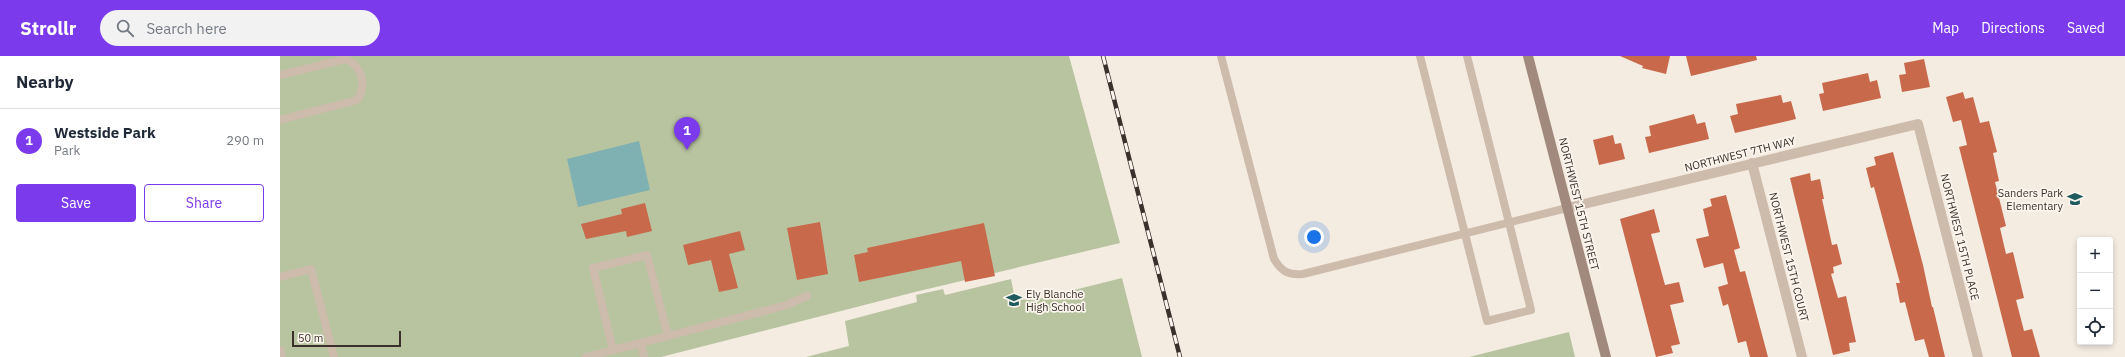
<!DOCTYPE html>
<meta charset="utf-8">
<style>
body{margin:0;font-family:"IBM Plex Sans",sans-serif;background:#f2f2f3;color:#1f2937}
.controls{position:absolute;right:12px;bottom:12px;display:grid;overflow:hidden;border-radius:4px;box-shadow:0 2px 6px #0003}
.controls button{width:36px;height:36px;display:grid;place-items:center;padding:0;border:0;border-bottom:1px solid #e0e1e3;background:#fff;color:#1f2937;font:20px sans-serif}
.scale{position:absolute;left:12px;bottom:10px;width:109px;box-sizing:border-box;padding-left:4px;border:2px solid #3b302b;border-top:0;font-size:11px;line-height:14px;white-space:nowrap;color:#3b302b;-webkit-text-stroke:3px #fbf5ee;paint-order:stroke}
.you{position:absolute;left:1034px;top:181px;width:14px;height:14px;margin:-10px;border:3px solid #fff;border-radius:50%;background:#1a73e8;box-shadow:0 0 0 6px #1a73e833}
.badge{display:grid;place-items:center;width:26px;height:26px;border-radius:50%;background:#7c3aed;color:#fff;font-size:13px;font-weight:700}
.pin{position:absolute;translate:-50% -33px;filter:drop-shadow(0 1px 2px #0008)}
.pin::after{content:'';position:absolute;top:21px;width:14px;height:12px;background:inherit;clip-path:polygon(0 0,100% 0,50% 100%)}
.list{margin:0;padding:0;list-style:none}
h2{display:flex;justify-content:space-between;align-items:center;height:52px;margin:0;padding:0 16px;font-size:17px}
h2 small{font-size:13px;font-weight:400;color:#747a83}
.list li{display:grid;grid-template-columns:26px 1fr auto;gap:12px;align-items:center;box-sizing:border-box;height:64px;padding:0 16px;border-top:1px solid #e0e1e3}
.list b{display:block;font-size:15px;white-space:nowrap}
.list p{margin:0;font-size:13px;white-space:nowrap;color:#747a83}
.list em{font-size:13px;font-style:normal;color:#747a83}
.actions{display:flex;gap:8px;padding:12px 16px}
.actions a{flex:1;padding:9px 0;border:1px solid #7c3aed;border-radius:4px;text-align:center;font-size:14px;color:#7c3aed}
.actions .main{background:#7c3aed;color:#fff}
.icon{flex:none;width:22px;height:22px;fill:none;stroke:currentColor;stroke-width:2;stroke-linecap:round;stroke-linejoin:round}
.map{position:relative;flex:none;width:1845px;height:301px;overflow:hidden}
header{display:flex;align-items:center;gap:24px;box-sizing:border-box;height:56px;padding:0 20px;background:#7c3aed;color:#fff}
header strong{font-size:19px}
nav{display:flex;gap:22px;margin-inline-start:auto;font-size:14px}
.search{width:280px;height:36px;background:#f2f2f3;display:flex;align-items:center;gap:10px;box-sizing:border-box;padding:0 14px;border-radius:22px;color:#747a83;font-size:15px}
main{display:flex}
aside{flex:1;background:#fff}
.map>svg:first-child{display:block}
.green{fill:#b8c4a0}
.water{fill:#7fb0b2}
.building{fill:#c8694b}
.lines{fill:none;stroke-linecap:round;stroke-linejoin:round}
.lane{stroke:#cdbbac;stroke-width:8}
.street{stroke:#cdbbac;stroke-width:10}
.secondary{stroke:#a18a7d;stroke-width:10}
.rail-casing{stroke:#3b302b;stroke-width:4.5}
.rail{stroke:#fbf5ee;stroke-width:3;stroke-dasharray:9;stroke-linecap:butt}
.labels{text-anchor:middle;dominant-baseline:central;stroke-width:3.5;stroke-linejoin:round;paint-order:stroke}
.street-label{font-size:11px;fill:#3b302b;stroke:#fbf5ee}
.poi-label{font-size:11px;fill:#3b302b;stroke:#fbf5ee;text-anchor:end}
</style>
<header>
<strong>Strollr</strong>
<div class="search"><svg class="icon" aria-label="search" viewBox="0 0 24 24"><circle cx="10" cy="10" r="6"/><path d="M15 15l6 6"/></svg>Search here</div>
<nav><a>Map</a><a>Directions</a><a>Saved</a></nav>
</header>
<main>
<aside>
<h2>Nearby<small></small></h2>
<ul class="list">
<li><span class="badge">1</span><div><b>Westside Park</b><p>Park</p></div><em>290 m</em></li>
</ul>
<div class="actions"><a class="main">Save</a><a>Share</a></div>
</aside>
<div class="map">
<svg width="1845" height="301" viewBox="0 0 1845 301">
<rect width="100%" height="100%" fill="#f4ebe1"/>
<path class="green" d="M0,0H789L840,187L635,236L381,301H0Z
M842,222L862,301H526L569,290L565,265L637,246L636,239L663,233L665,239L731,223L735,243L754,244Z
M1289,276L1295,301H1189Z"/>
<path class="water" d="M359,85L370,134L298,151L287,103Z"/>
<path class="building" d="M1340,0H1390L1386,18L1362,12L1363,10Z
M1406,0H1476L1477,4L1411,20Z
M1644,3L1650,31L1622,36L1619,19L1626,18L1624,7Z
M1588,17L1590,26L1597,24L1601,42L1543,55L1539,38L1544,37L1542,27Z
M1683,36L1685,43L1693,41L1700,67L1709,65L1717,96L1713,97L1719,125L1715,126L1726,170L1720,172L1726,198L1733,196L1744,242L1736,244L1744,275L1752,273L1760,301H1732L1679,91L1687,89L1681,64L1673,66L1666,41Z
M1501,39L1503,47L1511,45L1516,63L1455,77L1450,60L1458,58L1456,48Z
M1414,58L1417,68L1425,66L1429,83L1369,97L1365,81L1371,80L1369,70Z
M1333,79L1335,88L1341,87L1345,103L1319,109L1313,84Z
M1613,96L1643,209L1652,251H1653L1665,301H1649L1644,283L1635,285L1625,246L1620,247L1616,227H1620L1594,131L1591,132L1586,112L1596,109L1594,101Z
M1530,117L1531,125L1540,123L1544,143H1542L1552,189L1557,188L1562,208L1553,211L1554,217L1551,218L1558,242L1566,240L1576,286L1569,287L1570,295L1553,299L1510,122Z
M1446,139L1460,192L1454,194L1460,216L1465,215L1488,301H1470L1466,285L1458,287L1448,248L1443,250L1438,231L1448,228L1443,207L1424,212L1416,183L1429,180L1423,153L1432,150L1430,143Z
M365,147L372,175L347,181L346,175L306,183L301,168L342,158L341,153Z
M1374,153L1380,176L1371,178L1385,229L1399,226L1404,246L1390,249L1400,288L1391,290L1393,297L1376,301L1340,163Z
M540,166L548,218L517,224L507,172Z
M704,167L715,220L685,226L681,205L579,226L574,199L588,196L587,192Z
M460,175L465,194L449,198L458,232L439,236L431,204L408,209L403,189Z"/>
<g class="lines">
<path class="lane" d="M941,0L994,203C1002,216 1008,219 1023,218L1287,152
M1140,0L1207,265L1251,254L1187,0
M0,19L66,3C82,11 86,26 79,42L74,45L0,64
M367,199L388,280L333,294L313,212Z
M0,221L31,213L54,301
M388,280L507,249L527,240
M361,288L364,301
M0,294L2,301
M306,301L333,294"/>
<path class="street" d="M1472,107L1522,301
M1287,152L1638,68L1698,301"/>
<path class="secondary" d="M1248,0L1326,301"/>
<defs>
<path id="rail" d="M823,0L900,301"/>
</defs>
<use href="#rail" class="rail-casing"/>
<use href="#rail" class="rail"/>
</g>
<defs>
<symbol id="school-bare" viewBox="-9 -9 18 18"><path d="M0-5L7-2L0 1L-7-2ZM-4 1L0 2.5L4 1V4Q0 6-4 4Z" fill="#1f5a5e" stroke="#fbf5ee" stroke-width="2.5" paint-order="stroke"/></symbol>
</defs>
<g fill-rule="evenodd">
<use href="#school-bare" x="1784" y="132" width="22" height="22"/>
<use href="#school-bare" x="723" y="233" width="22" height="22"/>
</g>
<g class="labels">
<g class="street-label">
<text transform="translate(1460 98) rotate(-14)">NORTHWEST 7TH WAY</text>
<text transform="translate(1299 148) rotate(76)">NORTHWEST 15TH STREET</text>
<text transform="translate(1680 181) rotate(76)">NORTHWEST 15TH PLACE</text>
<text transform="translate(1509 201) rotate(76)">NORTHWEST 15TH COURT</text>
</g>
<g class="poi-label">
<text x="1783" y="137">Sanders Park<tspan x="1783" dy="13">Elementary</tspan></text>
<text x="746" y="238" text-anchor="start">Ely Blanche<tspan x="746" dy="13">High School</tspan></text>
</g>
</g>
</svg>
<div class="controls">
<button>+</button>
<button>−</button>
<button><svg class="icon" aria-label="locate" viewBox="0 0 24 24"><circle cx="12" cy="12" r="6"/><path d="M12 2v4M12 18v4M2 12h4M18 12h4"/></svg></button>
</div>
<div class="scale">50 m</div>
<div class="you"></div>
<div class="pin badge" style="left:407px;top:94px">1</div>
</div>
</main>
